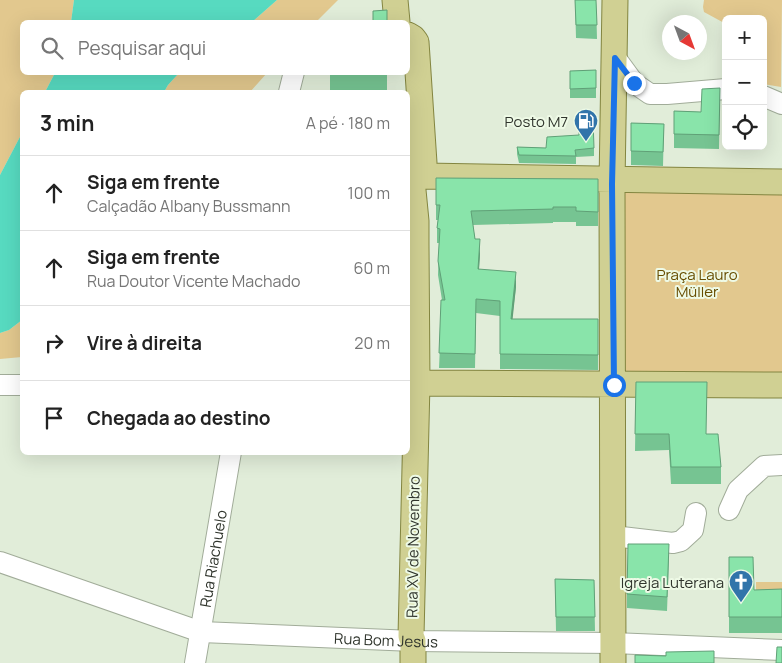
<!DOCTYPE html>
<html lang="pt">
<meta charset="utf-8">
<style>
body{margin:0;font-family:Manrope,sans-serif;background:#f6f6f6;color:#222}
.controls{position:absolute;right:15px;top:15px;display:grid;overflow:hidden;border-radius:8px;box-shadow:0 5px 20px #0002}
.controls button{width:45px;height:45px;display:grid;place-items:center;padding:0;border:0;border-bottom:1px solid #e0e0e0;background:#fff;color:#222;font:25px sans-serif}
.compass{position:absolute;left:662px;top:15px;width:45px;height:45px;border-radius:50%;background:#fff;box-shadow:0 5px 20px #0002;rotate:139deg}
.stop{position:absolute;width:15px;height:15px;margin:-11px;border:4px solid #1a73e8;border-radius:50%;background:#fff}
.stop.end{background:#1a73e8;border-color:#fff;box-shadow:0 1px 5px #0008}
.list{margin:0;padding:0;list-style:none}
h2{display:flex;justify-content:space-between;align-items:center;height:65px;margin:0;padding:0 20px;font-size:21px}
h2 small{font-size:16px;font-weight:400;color:#767676}
.list li{display:grid;grid-template-columns:32px 1fr auto;gap:15px;align-items:center;box-sizing:border-box;height:75px;padding:0 20px;border-top:1px solid #e0e0e0}
.list b{display:block;font-size:19px;white-space:nowrap}
.list p{margin:0;font-size:16px;white-space:nowrap;color:#767676}
.list em{font-size:16px;font-style:normal;color:#767676}
.icon{flex:none;width:28px;height:28px;fill:none;stroke:currentColor;stroke-width:2;stroke-linecap:round;stroke-linejoin:round}
.map{position:relative;flex:none;width:782px;height:663px;overflow:hidden}
.search{position:absolute;background:#fff;box-shadow:0 5px 20px #0002;left:20px;top:20px;width:390px;height:55px;display:flex;align-items:center;gap:12px;box-sizing:border-box;padding:0 18px;border-radius:8px;color:#767676;font-size:19px}
.panel{position:absolute;background:#fff;box-shadow:0 5px 20px #0002;left:20px;top:90px;width:390px;height:365px;border-radius:8px}
.map>svg:first-child{display:block}
.green{fill:#e2c88e}
.water{fill:#57dac0}
.lines{fill:none;stroke-linecap:round;stroke-linejoin:round}
.minor-casing{stroke:#a1ac99;stroke-width:22}
.major-casing{stroke:#838540;stroke-width:27}
.minor{stroke:#fff;stroke-width:20}
.major{stroke:#d0d093;stroke-width:25}
.wall{fill:#76c492}
.shaded-wall{fill:#60a077}
.building{fill:#89e4aa;stroke:#60a077}
.route{stroke:#1a73e8;stroke-width:6}
.labels{text-anchor:middle;dominant-baseline:central;stroke-width:4;stroke-linejoin:round;paint-order:stroke}
.poi-label{font-size:15px;fill:#30352d;stroke:#eefae6;text-anchor:end}
.park-label{font-size:15px;fill:#674d00;stroke:#eefae6}
.street-label{font-size:15px;fill:#30352d;stroke:#eefae6}
</style>
<div class="map">
<svg width="782" height="663" viewBox="0 0 782 663">
<rect width="100%" height="100%" fill="#e1edd9"/>
<path class="green" d="M0,0H74L71,22H22V72L55,73L45,92H22V133L0,175Z
M277,0H338L316,22H252Z
M704,0H782L781,87L763,84V19H726V24L704,12L703,7Z
M179,73H267L250,92H164L168,85Z
M613,181L782,184V385L615,384Z
M22,320V357L0,359V333L9,330Z
M756,582H782V602H756Z"/>
<path class="water" d="M74,0H277L252,22H71Z
M55,73V72L179,73L168,85L164,92H45Z
M22,133V320L9,330L0,333V175Z"/>
<g class="lines">
<defs>
<g id="minor">
<path d="M615,57L634,83L650,94H667L726,89"/>
<path d="M289,92L294,72"/>
<path d="M763,96L782,104"/>
<path d="M0,385H22"/>
<path d="M729,510L738,490L764,466L782,465"/>
<path d="M613,536L673,543L681,541L693,530L696,513"/>
<path id="s1" d="M0,562L201,632L413,641L613,643L782,650"/>
<path id="s2" d="M195,663L231,452"/>
</g>
<path id="major" d="M395,0L397,22
M408,35L413,38L416,42L424,163
M408,139L416,221V244L417,383L411,636L413,641V663
M425,176L782,182
M417,383L782,385
M613,663L612,184L615,0"/>
</defs>
<use href="#minor" class="minor-casing"/>
<use href="#major" class="major-casing"/>
<use href="#minor" class="minor"/>
<use href="#major" class="major"/>
</g>
<path class="wall" d="M575,0H596L597,39L576,38Z
M596,70V98H570V71Z
M330,72H387V91L330,92Z
M720,88L719,149L674,148V111L701,112Z
M579,121L594,148V156L576,157V164L519,163L517,154V147L546,148L579,135Z
M631,123L664,124L663,166L631,165Z
M436,178L598,179V226H576V222H553V223L473,225L475,239L480,254L479,269L516,287L512,319H598V370L500,369V316L476,313L475,368H439L442,300L438,275L439,243H437V228L438,220H436Z
M636,382L706,434L721,467V484H671L669,450L635,451Z
M729,557L754,590L782,589V633H729Z
M669,558L667,611L627,608V594Z
M555,579L594,580L595,631H556Z"/>
<path class="shaded-wall" d="M480,239V254L478,283V269Z
M516,272V287L511,334V319Z"/>
<path class="building" d="M575,0H596L597,25H576Z
M387,10V22H373V11Z
M596,70V88L570,89V71Z
M720,88L719,135L674,134V111L701,112L702,89Z
M593,120L594,148L575,150L576,156L519,155L517,147L546,148L547,137L579,135V121Z
M631,123L664,124L663,152L631,151Z
M436,178L598,179V212L576,211V207H553V209L471,211L475,239H480L478,269L516,272L511,319H598V355L500,354V301L476,299L475,354L439,353L441,300H445L438,261L440,229L437,228L440,205H436Z
M636,382H707L706,434H718L721,467H671L669,434H635Z
M628,544H669L667,597L627,594Z
M729,557H753L754,590L782,589V617H729Z
M555,579L594,580L595,617H556Z
M777,647H782V663H776Z
M714,651V663H635V655L666,656V652Z"/>
<g class="lines">
<path class="route" d="M614,385L612,184L615,58L634,83"/>
</g>
<defs>
<symbol id="fuel-pin" viewBox="-11 -11 22 30"><path d="M0 17L-7.5 6A9.5 9.5 0 1 1 7.5 6Z" fill="#3174aa" stroke="#eefae6"/><path d="M-5.5-6h7V0h2V4h1.3V-2.5L3-4.5l.8-.8L6-3V5H2.5V1h-1V6h-7ZM-4.2-4.7v3.2H.2V-4.7Z" fill="#fff"/></symbol>
<symbol id="church-pin" viewBox="-11 -11 22 30"><path d="M0 17L-7.5 6A9.5 9.5 0 1 1 7.5 6Z" fill="#3174aa" stroke="#eefae6"/><path d="M-1.2-6h2.4v3.5h3.3v2.4h-3.3V6h-2.4V-.1h-3.3v-2.4h3.3Z" fill="#fff"/></symbol>
</defs>
<g fill-rule="evenodd">
<use href="#fuel-pin" x="572" y="107" width="28" height="38"/>
<use href="#church-pin" x="727" y="568" width="28" height="38"/>
</g>
<g class="labels">
<g class="poi-label">
<text x="568" y="121">Posto M7</text>
<text x="724" y="582">Igreja Luterana</text>
</g>
<g class="park-label">
<text x="697" y="274">Praça Lauro<tspan x="697" dy="17">Müller</tspan></text>
</g>
<g class="street-label">
<text transform="translate(413 547) rotate(-89)">Rua XV de Novembro</text>
<text stroke="none"><textPath href="#s2" startOffset="106">Rua Riachuelo</textPath></text>
<text stroke="none"><textPath href="#s1" startOffset="398">Rua Bom Jesus</textPath></text>
</g>
</g>
</svg>
<div class="controls">
<button>+</button>
<button>−</button>
<button><svg class="icon" aria-label="locate" viewBox="0 0 24 24"><circle cx="12" cy="12" r="6"/><path d="M12 2v4M12 18v4M2 12h4M18 12h4"/></svg></button>
</div>
<svg class="compass" viewBox="-18 -18 36 36"><path d="M0-13l5 13h-10z" fill="#e53935"/><path d="M0 13l5-13h-10z" fill="#767676"/></svg>
<div class="stop" style="left:614px;top:385px"></div>
<div class="stop end" style="left:634px;top:83px"></div>
<div class="search"><svg class="icon" aria-label="search" viewBox="0 0 24 24"><circle cx="10" cy="10" r="6"/><path d="M15 15l6 6"/></svg>Pesquisar aqui</div>
<section class="panel">
<h2>3 min<small>A pé · 180 m</small></h2>
<ul class="list">
<li><svg class="icon" aria-label="ahead" viewBox="0 0 24 24"><path d="M12 20V5M6 11l6-6 6 6"/></svg><div><b>Siga em frente</b><p>Calçadão Albany Bussmann</p></div><em>100 m</em></li>
<li><svg class="icon" aria-label="ahead" viewBox="0 0 24 24"><path d="M12 20V5M6 11l6-6 6 6"/></svg><div><b>Siga em frente</b><p>Rua Doutor Vicente Machado</p></div><em>60 m</em></li>
<li><svg class="icon" aria-label="right" viewBox="0 0 24 24"><path d="M7 20v-9h11M14 6l5 5-5 5"/></svg><div><b>Vire à direita</b></div><em>20 m</em></li>
<li><svg class="icon" aria-label="arrive" viewBox="0 0 24 24"><path d="M6 21V4h12l-3 4 3 4H6"/></svg><div><b>Chegada ao destino</b></div></li>
</ul>
</section>
</div>
